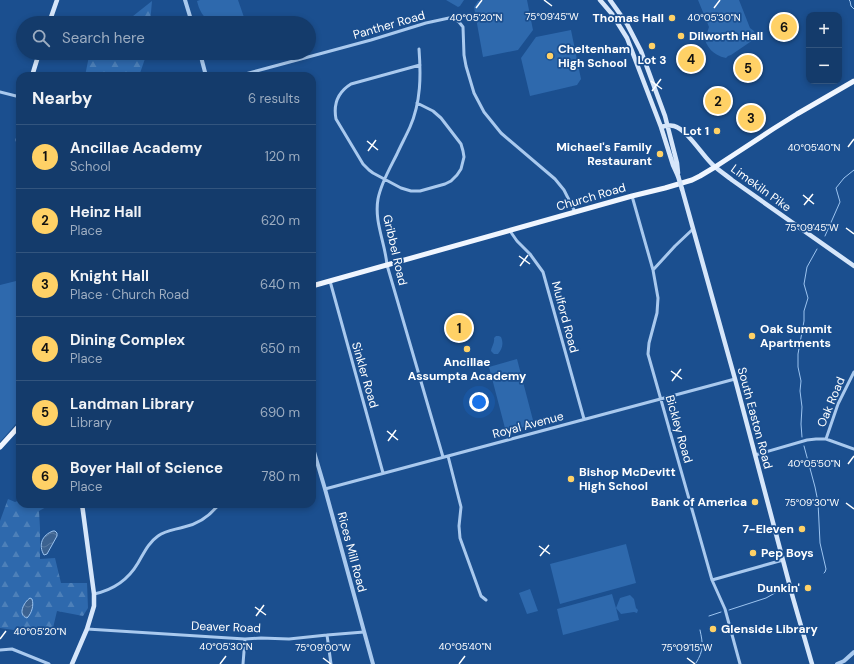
<!DOCTYPE html>
<meta charset="utf-8">
<style>
body{margin:0;font-family:"DM Sans",sans-serif;background:#214673;color:#f1f3f6}
.controls{position:absolute;right:12px;top:12px;display:grid;overflow:hidden;border-radius:8px;box-shadow:0 2px 6px #0003}
.controls button{width:36px;height:36px;display:grid;place-items:center;padding:0;border:0;border-bottom:1px solid #33557e;background:#143b6b;color:#f1f3f6;font:20px sans-serif}
.you{position:absolute;left:479px;top:402px;width:14px;height:14px;margin:-10px;border:3px solid #fff;border-radius:50%;background:#1a73e8;box-shadow:0 0 0 6px #1a73e833}
.badge{display:grid;place-items:center;width:26px;height:26px;border-radius:50%;background:#ffd166;color:#111;font-size:13px;font-weight:700}
.pin{position:absolute;translate:-50% -50%;border:2px solid #fff;box-shadow:0 1px 4px #0006}
.list{margin:0;padding:0;list-style:none}
h2{display:flex;justify-content:space-between;align-items:center;height:52px;margin:0;padding:0 16px;font-size:17px}
h2 small{font-size:13px;font-weight:400;color:#9dadc1}
.list li{display:grid;grid-template-columns:26px 1fr auto;gap:12px;align-items:center;box-sizing:border-box;height:64px;padding:0 16px;border-top:1px solid #33557e}
.list b{display:block;font-size:15px;white-space:nowrap}
.list p{margin:0;font-size:13px;white-space:nowrap;color:#9dadc1}
.list em{font-size:13px;font-style:normal;color:#9dadc1}
.icon{flex:none;width:22px;height:22px;fill:none;stroke:currentColor;stroke-width:2;stroke-linecap:round;stroke-linejoin:round}
.map{position:relative;flex:none;width:854px;height:664px;overflow:hidden}
.search{position:absolute;background:#143b6b;box-shadow:0 2px 6px #0003;left:16px;top:16px;width:300px;height:44px;display:flex;align-items:center;gap:10px;box-sizing:border-box;padding:0 14px;border-radius:22px;color:#9dadc1;font-size:15px}
.panel{position:absolute;background:#143b6b;box-shadow:0 2px 6px #0003;left:16px;top:72px;width:300px;height:436px;border-radius:12px}
.map>svg:first-child{display:block}
.forest{fill:url(#forest-firs)}
.green{fill:#2e69ad}
.water{fill:url(#water-waves);stroke:#9cc4f0}
.lines{fill:none;stroke-linecap:round;stroke-linejoin:round}
.stream{stroke:#9cc4f0;stroke-width:1}
.minor{stroke:#a9c9ee;stroke-width:3}
.tertiary{stroke:#a9c9ee;stroke-width:4}
.secondary{stroke:#d6e6fa;stroke-width:4.5}
.primary{stroke:#f0f6ff;stroke-width:5}
.secondary-bridge{stroke:#d6e6fa;stroke-width:4.5}
.ticks{fill:none;stroke:#fff;stroke-width:1.5}
.poi-dot{fill:#ffd166;stroke:#1b4f8f;stroke-width:1.5}
.labels{text-anchor:middle;dominant-baseline:central;stroke-width:3.5;stroke-linejoin:round;paint-order:stroke}
.poi-label{font-size:12px;font-weight:bold;fill:#fff;stroke:#1b4f8f;text-anchor:end}
.street-label{font-size:12px;fill:#fff;stroke:#1b4f8f}
.ticks-label{font-size:10px;text-anchor:middle;fill:#fff;stroke:#1b4f8f;stroke-width:3.5;stroke-linejoin:round;paint-order:stroke}
</style>
<div class="map">
<svg width="854" height="664" viewBox="0 0 854 664">
<defs>
<pattern id="forest-firs" width="22" height="20" patternUnits="userSpaceOnUse"><rect width="22" height="20" fill="#2e69ad"/><path d="M5 1l3.5 6h-7zM16 11l3.5 6h-7z" fill="#4d80b9"/></pattern>
<pattern id="water-waves" width="16" height="10" patternUnits="userSpaceOnUse"><rect width="16" height="10" fill="#3c6290"/><path d="M0 5q4-4 8 0t8 0" fill="none" stroke="#597aa1"/></pattern>
</defs>
<rect width="100%" height="100%" fill="#1b4f8f"/>
<path class="forest" d="M152,1L150,23H105L108,17L128,20Z
M95,53H147L139,76H85L89,56Z
M8,499L15,502L20,500V504H48V506L39,511L40,528V559L55,558L61,583H87L88,608L83,616L57,611L53,628L41,634L0,628V521Z"/>
<path class="green" d="M200,0H238L246,23H211C203,17 199,10 197,1Z
M446,0H464L460,6L458,7Z
M484,0H527L533,30L518,50L483,57L474,7L478,1Z
M698,0H739L750,28L754,31L756,38L731,55L728,56L726,58C712,55 707,47 703,35L707,33L709,27Z
M571,30L581,79L577,85L530,96L521,58L536,37Z
M225,53H255V55L252,58L225,60Z
M20,280V419L0,442V285Z
M496,336H499L501,337C504,344 502,349 498,354H494L491,351C491,347 495,343 494,338Z
M517,359L534,424L506,432L489,367Z
M626,544L636,583L560,604L550,564Z
M530,589L538,611L527,614L519,593Z
M612,594L616,608L620,598L630,595L634,599L636,608L638,610L637,613L634,612L621,614L616,608L619,620L563,635L557,609Z"/>
<path class="water" d="M53,531H55L57,533V536L47,554L44,555C38,545 42,535 53,531Z
M30,598L32,599C34,605 32,613 27,618C17,615 24,602 30,598Z"/>
<g class="lines">
<path class="stream" d="M849,0L850,1L851,6L854,9
M825,236L840,202L836,188L844,178L854,170
M802,437L801,424L802,407L800,391L801,381L798,367V354L804,321V311L808,298L804,284L807,267L817,249
M804,446L815,487L818,502L820,543L826,569L825,572L824,573
M729,610L766,598L784,588
M709,616L721,612
M696,663C704,650 703,644 700,630"/>
<path class="minor" d="M419,49C421,75 421,102 410,127C406,136 401,145 397,154C390,168 381,183 378,199C374,222 385,242 387,265L443,457
M238,76L371,40L426,23L449,18L455,19L459,22L463,27L464,55L466,66L474,93L484,112L501,133L555,179L564,190L575,212
M0,92L20,97
M417,103L433,111L441,118L461,144L463,151L464,157L461,169L457,175L451,181L445,184L420,191H411L401,188L373,173L369,170L363,164L336,119C333,103 338,92 351,84L420,65
M632,196L653,270L658,298L657,313L649,343L648,354L712,580L725,609L740,664
M510,231L517,241L530,254L543,272L584,419
M653,270L675,246L693,229
M330,281L383,473
M826,439L838,404L854,372
M755,455L807,440L816,439H826L854,449
M448,456L461,507L459,526L460,538L481,596L486,600
M325,489L735,379
M712,580L783,560
M94,594C113,590 128,580 138,563C144,553 148,543 158,536C166,530 174,530 184,527C198,524 210,516 219,504
M87,629L245,639L261,638L289,639L327,635L364,632
M327,635L331,664
M0,650L12,649L49,664
M243,664L245,639"/>
<path class="tertiary" d="M185,0L192,23
M200,53L206,76
M312,445L325,489L373,664
M837,664L844,661L854,652"/>
<path class="secondary" d="M600,0L612,14L627,38L661,127L673,165L678,176
M610,0L627,24L641,51L665,116L677,163L678,173
M49,23L57,0
M32,76L39,53
M20,122L18,140L20,155
M661,127C665,126 670,125 674,126C686,129 701,153 710,162C716,169 725,174 732,180L854,266
M682,189L735,379L793,598L812,664
M72,664L87,629L94,606V594L82,504"/>
<path class="primary" d="M312,286L632,196L665,188L692,180L700,176L715,167L773,129L797,114L854,81
M0,447L20,425"/>
<path class="secondary-bridge" d="M678,176L682,189"/>
</g>
<path class="ticks" d="M544,0L552,6M476,8L482,0M714,8L720,0M651,81L662,89M652,91L661,79M367,141L378,150M848,147L854,139M368,151L376,140M803,195L814,204M804,205L813,194M846,228L854,234M519,256L530,264M520,266L528,255M671,371L682,379M672,381L681,369M387,431L398,440M388,441L396,430M848,464L854,456M846,503L854,509M539,546L550,554M540,556L549,545M255,607L266,615M256,616L264,605M0,639L6,631M323,658L331,664M687,658L695,664M220,664L226,656M459,664L465,656"/>
<g class="poi-dot">
<circle cx="672" cy="18" r="4"/>
<circle cx="681" cy="36" r="4"/>
<circle cx="652" cy="46" r="4"/>
<circle cx="550" cy="56" r="4"/>
<circle cx="717" cy="131" r="4"/>
<circle cx="660" cy="154" r="4"/>
<circle cx="752" cy="336" r="4"/>
<circle cx="467" cy="349" r="4"/>
<circle cx="571" cy="479" r="4"/>
<circle cx="755" cy="502" r="4"/>
<circle cx="802" cy="529" r="4"/>
<circle cx="753" cy="553" r="4"/>
<circle cx="808" cy="588" r="4"/>
<circle cx="713" cy="629" r="4"/>
</g>
<g class="labels">
<g class="poi-label">
<text x="664" y="18">Thomas Hall</text>
<text x="689" y="36" text-anchor="start">Dilworth Hall</text>
<text x="558" y="49" text-anchor="start">Cheltenham<tspan x="558" dy="14">High School</tspan></text>
<text x="652" y="60" text-anchor="middle">Lot 3</text>
<text x="709" y="131">Lot 1</text>
<text x="652" y="147">Michael's Family<tspan x="652" dy="14">Restaurant</tspan></text>
<text x="760" y="329" text-anchor="start">Oak Summit<tspan x="760" dy="14">Apartments</tspan></text>
<text x="467" y="362" text-anchor="middle">Ancillae<tspan x="467" dy="14">Assumpta Academy</tspan></text>
<text x="579" y="472" text-anchor="start">Bishop McDevitt<tspan x="579" dy="14">High School</tspan></text>
<text x="747" y="502">Bank of America</text>
<text x="794" y="529">7-Eleven</text>
<text x="761" y="553" text-anchor="start">Pep Boys</text>
<text x="800" y="588">Dunkin'</text>
<text x="721" y="629" text-anchor="start">Glenside Library</text>
</g>
<g class="street-label">
<text transform="translate(389 25) rotate(-16)">Panther Road</text>
<text transform="translate(761 188) rotate(36)">Limekiln Pike</text>
<text transform="translate(591 197) rotate(-16)">Church Road</text>
<text transform="translate(395 250) rotate(77)">Gribbel Road</text>
<text transform="translate(565 317) rotate(75)">Mulford Road</text>
<text transform="translate(365 375) rotate(74)">Sinkler Road</text>
<text transform="translate(831 402) rotate(-67)">Oak Road</text>
<text transform="translate(755 418) rotate(75)">South Easton Road</text>
<text transform="translate(528 425) rotate(-15)">Royal Avenue</text>
<text transform="translate(679 429) rotate(74)">Bickley Road</text>
<text transform="translate(352 552) rotate(75)">Rices Mill Road</text>
<text transform="translate(226 627) rotate(2)">Deaver Road</text>
</g>
</g>
<g class="ticks-label">
<text x="552" y="20">75°09'45"W</text>
<text x="476" y="21">40°05'20"N</text>
<text x="714" y="21">40°05'30"N</text>
<text x="814" y="151">40°05'40"N</text>
<text x="812" y="231">75°09'45"W</text>
<text x="814" y="467">40°05'50"N</text>
<text x="812" y="506">75°09'30"W</text>
<text x="40" y="635">40°05'20"N</text>
<text x="226" y="650">40°05'30"N</text>
<text x="465" y="650">40°05'40"N</text>
<text x="323" y="651">75°09'00"W</text>
<text x="687" y="651">75°09'15"W</text>
</g>
</svg>
<div class="controls">
<button>+</button>
<button>−</button>
</div>
<div class="you"></div>
<div class="pin badge" style="left:459px;top:328px">1</div>
<div class="pin badge" style="left:718px;top:101px">2</div>
<div class="pin badge" style="left:751px;top:118px">3</div>
<div class="pin badge" style="left:691px;top:59px">4</div>
<div class="pin badge" style="left:748px;top:68px">5</div>
<div class="pin badge" style="left:784px;top:27px">6</div>
<div class="search"><svg class="icon" aria-label="search" viewBox="0 0 24 24"><circle cx="10" cy="10" r="6"/><path d="M15 15l6 6"/></svg>Search here</div>
<section class="panel">
<h2>Nearby<small>6 results</small></h2>
<ul class="list">
<li><span class="badge">1</span><div><b>Ancillae Academy</b><p>School</p></div><em>120 m</em></li>
<li><span class="badge">2</span><div><b>Heinz Hall</b><p>Place</p></div><em>620 m</em></li>
<li><span class="badge">3</span><div><b>Knight Hall</b><p>Place · Church Road</p></div><em>640 m</em></li>
<li><span class="badge">4</span><div><b>Dining Complex</b><p>Place</p></div><em>650 m</em></li>
<li><span class="badge">5</span><div><b>Landman Library</b><p>Library</p></div><em>690 m</em></li>
<li><span class="badge">6</span><div><b>Boyer Hall of Science</b><p>Place</p></div><em>780 m</em></li>
</ul>
</section>
</div>
